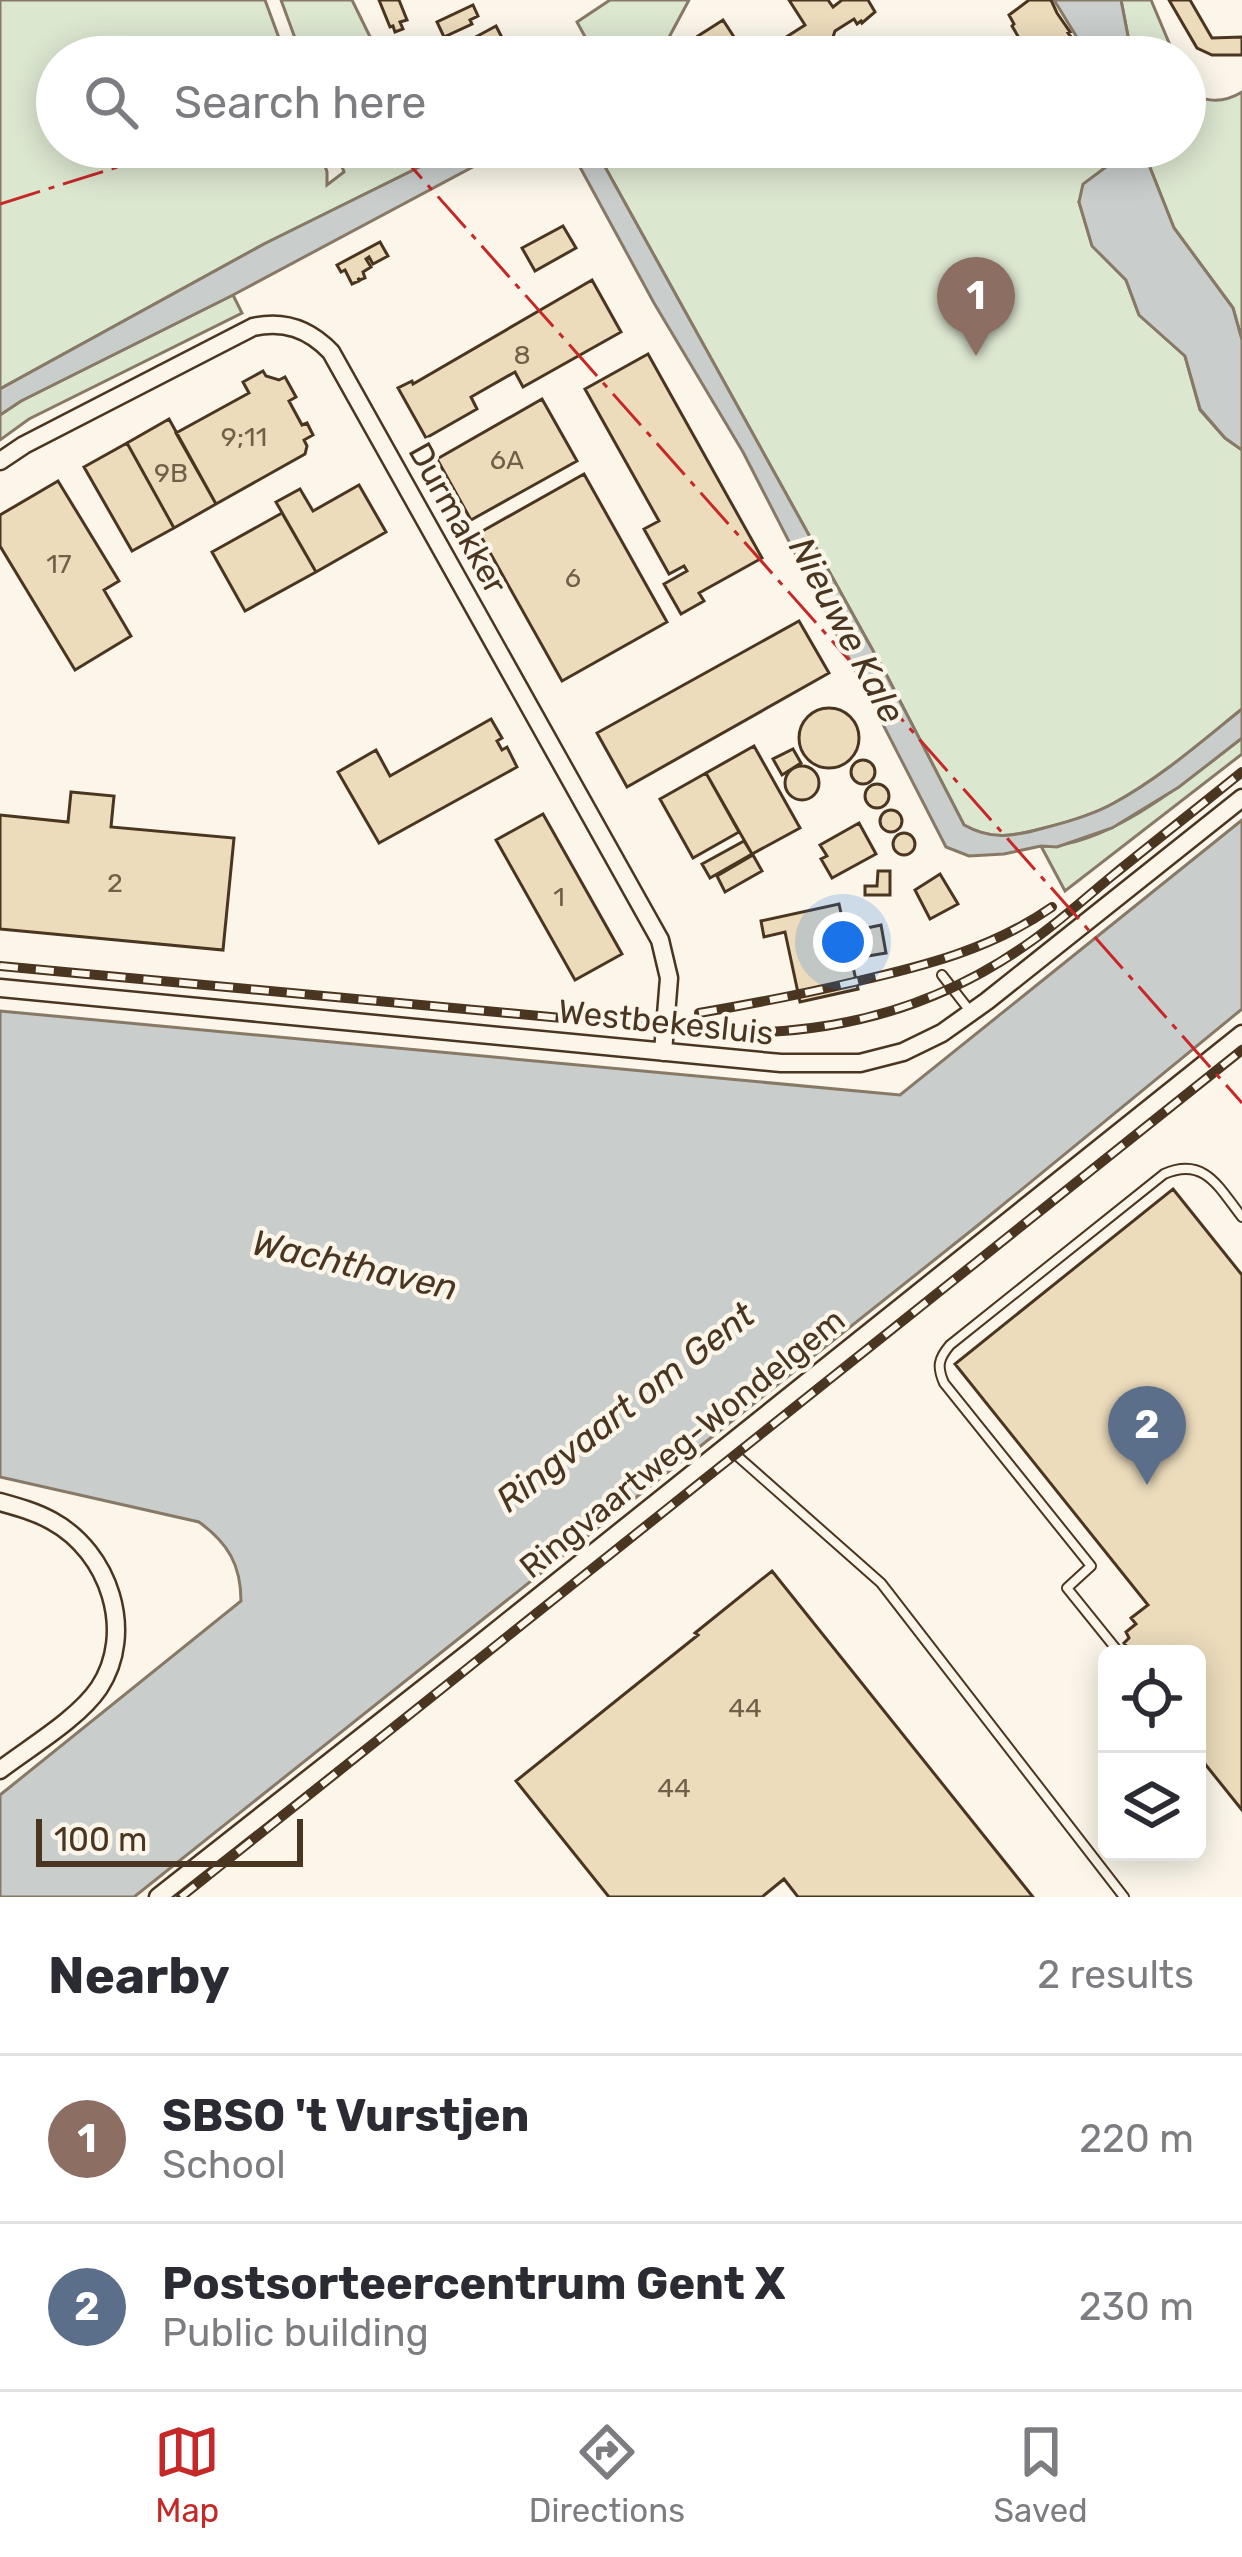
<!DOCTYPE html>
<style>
body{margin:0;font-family:Rubik,sans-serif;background:#f2f2f3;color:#2b2b33}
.controls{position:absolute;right:36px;bottom:36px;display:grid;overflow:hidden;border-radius:18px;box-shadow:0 6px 30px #0003}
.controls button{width:108px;height:108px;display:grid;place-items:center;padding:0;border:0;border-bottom:3px solid #e1e1e2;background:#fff;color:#2b2b33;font:60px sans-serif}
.scale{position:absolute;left:36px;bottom:30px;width:267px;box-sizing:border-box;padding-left:12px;border:6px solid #4a3520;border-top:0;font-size:33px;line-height:42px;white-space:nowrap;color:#4a3520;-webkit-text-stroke:9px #fbf6e9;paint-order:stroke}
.you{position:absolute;left:843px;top:942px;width:42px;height:42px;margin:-30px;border:9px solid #fff;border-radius:50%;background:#1a73e8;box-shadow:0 0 0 18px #1a73e833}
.badge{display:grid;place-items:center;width:78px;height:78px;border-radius:50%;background:#c62828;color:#fff;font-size:39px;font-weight:700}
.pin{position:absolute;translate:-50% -99px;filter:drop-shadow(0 3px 6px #0008)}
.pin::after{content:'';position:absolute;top:63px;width:42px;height:36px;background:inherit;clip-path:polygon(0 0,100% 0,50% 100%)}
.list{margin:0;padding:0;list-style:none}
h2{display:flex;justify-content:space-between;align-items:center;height:156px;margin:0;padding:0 48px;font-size:51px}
h2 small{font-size:39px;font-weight:400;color:#7c7c81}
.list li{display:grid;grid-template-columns:78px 1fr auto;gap:36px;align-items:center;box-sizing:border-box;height:168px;padding:0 48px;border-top:3px solid #e1e1e2}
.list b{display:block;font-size:45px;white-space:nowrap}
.list p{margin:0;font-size:39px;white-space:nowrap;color:#7c7c81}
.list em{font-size:39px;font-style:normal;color:#7c7c81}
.icon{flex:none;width:66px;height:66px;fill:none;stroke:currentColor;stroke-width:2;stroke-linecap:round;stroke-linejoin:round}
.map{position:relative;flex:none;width:1242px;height:1897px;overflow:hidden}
.search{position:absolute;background:#fff;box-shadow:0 6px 30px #0003;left:36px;right:36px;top:36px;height:132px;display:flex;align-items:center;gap:30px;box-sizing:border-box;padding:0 42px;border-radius:66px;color:#7c7c81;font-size:45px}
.sheet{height:492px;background:#fff}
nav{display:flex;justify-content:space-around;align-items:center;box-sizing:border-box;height:168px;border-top:3px solid #e1e1e2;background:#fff;font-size:33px;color:#7c7c81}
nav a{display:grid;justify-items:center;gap:6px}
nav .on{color:#c62828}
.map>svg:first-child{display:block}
.green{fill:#dce7d0;stroke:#887966;stroke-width:3}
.water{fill:#c9cecd;stroke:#887966;stroke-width:3}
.building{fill:#ecdcbc;stroke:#4a3520;stroke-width:3}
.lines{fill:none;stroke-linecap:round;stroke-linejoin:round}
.lane-casing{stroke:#4a3520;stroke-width:12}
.street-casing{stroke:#4a3520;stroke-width:21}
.lane{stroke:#fbf6e9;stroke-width:8}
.street{stroke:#fbf6e9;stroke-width:16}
.rail-casing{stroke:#4a3520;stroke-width:10}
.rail{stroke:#fbf6e9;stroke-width:6;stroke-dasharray:18;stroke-linecap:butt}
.power{stroke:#c62828;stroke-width:3;stroke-dasharray:42 9 6 9;stroke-linecap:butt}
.labels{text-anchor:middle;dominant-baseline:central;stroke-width:9;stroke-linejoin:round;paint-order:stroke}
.number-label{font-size:27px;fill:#725f47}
.street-label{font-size:33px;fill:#4a3520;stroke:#fbf6e9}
.water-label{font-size:36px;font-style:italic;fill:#4a3520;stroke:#fbf6e9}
</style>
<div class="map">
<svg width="1242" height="1897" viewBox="0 0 1242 1897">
<rect width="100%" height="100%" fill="#fbf6e9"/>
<path class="green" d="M0,0H265L286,57H57V147H319L327,172V185L344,172L335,147H460L264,244L0,389Z
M281,0H352L380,57H302Z
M610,0H689L667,41L650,57H576L589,44L577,22Z
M1121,0H1151L1175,57H1132Z
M1185,80C1196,105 1222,104 1242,92V340L1233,308L1174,228L1147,160L1145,147H1185Z
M594,147H646L655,164L683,147H1116L1106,167L1079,202L1092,245L1126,280L1139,315L1185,356L1200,410L1225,438L1242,450V709C1201,742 1160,778 1114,803C1093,815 1068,822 1044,828C1014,836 992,841 964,825L887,676Z
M233,295L242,313L29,419L0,440V415L21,401Z
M1242,738V754L1065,891L1041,846C1106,849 1192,777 1242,738Z"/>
<path class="water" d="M1054,0H1121L1132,57H1089Z
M460,147H510L233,295L21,401L0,415V389L264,244Z
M565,147H594L887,676L964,825C992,841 1015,836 1044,828C1068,822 1093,815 1114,803C1160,778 1201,742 1242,709V738L1179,787L1112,828L1057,847L1041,846L1004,854L969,856L946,847L743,452L654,303L575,158Z
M1116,147H1145L1147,160L1174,228L1233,308L1242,340V450L1225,438L1200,409L1185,356L1139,315L1126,280L1092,246L1079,202L1083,184L1106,167Z
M1242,820V1009L977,1226L134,1897H0V1795L241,1601C241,1565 228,1543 199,1522L0,1477V1011L900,1095Z"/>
<path class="building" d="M379,0H399L407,20L400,22L403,29L395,32L393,26L390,27Z
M789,0H828L833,7L842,0H868L875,12L862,23L861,21L857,24L854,19L835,31L833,37L815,45L817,49L805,57H755L805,25Z
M1029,0H1051L1057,13L1070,32L1068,33L1078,46L1075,48L1080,57H1030L1012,26L1014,24L1009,15Z
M1169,0H1190L1212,38L1242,37V55H1212L1197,48Z
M473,5L478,16L470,20L472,24L444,37L437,22Z
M723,20L747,57H711L698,36Z
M496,26L512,57H482L472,39Z
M563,226L576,248L535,271L522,248Z
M380,242L388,256L373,264L369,257L366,259L371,267L363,272L365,278L360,280L358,278L359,281L352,284L345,270L341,272L337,265Z
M592,280L621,332L523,387L515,372L471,397L477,409L426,438L398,388L412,381L413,384Z
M648,354L762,558L699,593L704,601L681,614L664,584L687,571L684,566L669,574L644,529L659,521L585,389Z
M263,371L266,376L279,380L285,377L296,397L289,401L302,425L307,423L313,435L304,440L307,446L305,454L216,504L176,433L249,393L243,382Z
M542,399L577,461L471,520L437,459Z
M169,419L216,504L174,528L127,443Z
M127,443L174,528L132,551L84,467Z
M584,474L667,622L562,681L479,533Z
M58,481L119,581L104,590L131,636L75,670L0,546V515Z
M359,485L386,532L316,572L276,502L300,489L313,511Z
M282,513L316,572L245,611L212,552Z
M799,621L829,673L627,787L597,733Z
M799 738a30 30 0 1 1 60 0a30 30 0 1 1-60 0Z
M491,719L502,738L497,741L502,750L507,747L517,767L379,843L338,772L376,750L390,776Z
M754,746L800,828L752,854L706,773Z
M793,749L801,763L782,775L773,759Z
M851 772a12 12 0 1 1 24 0a12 12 0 1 1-24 0Z
M785 783a17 17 0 1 1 34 0a17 17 0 1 1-34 0Z
M706,773L739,832L693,858L660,799Z
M865 796a12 12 0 1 1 24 0a12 12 0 1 1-24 0Z
M71,792L114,796L111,827L234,838L223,950L0,929V815L68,822Z
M880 821a11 11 0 1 1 22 0a11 11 0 1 1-22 0Z
M543,814L622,954L575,980L496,840Z
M859,823L876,854L832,878L821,859L827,856L820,845Z
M893 844a11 11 0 1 1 22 0a11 11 0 1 1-22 0Z
M744,841L752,854L710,878L702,864Z
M753,855L762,871L725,892L717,876Z
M878,871H890V895H865V886H877Z
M940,874L958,904L930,919L915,890Z
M839,904L858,989L800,1002L785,932L764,937L761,921Z
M881,925L886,953L868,956L862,929Z
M1173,1189L1242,1275V1810L1197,1754V1654H1133L1124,1643L1129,1638L1126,1632L1136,1624L1131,1618L1148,1605L955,1364Z
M772,1571L1033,1897H798L784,1879L762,1897H609L516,1781L698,1635L695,1633Z"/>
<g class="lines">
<defs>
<path id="lane" d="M942,975L970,1011
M726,1446L881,1583L1124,1897
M1117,1650L1067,1588L1091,1566L944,1383C937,1367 938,1359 950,1345L1164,1174C1205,1156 1219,1188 1242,1217"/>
<path id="street" d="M0,461L24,445L253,327C284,320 309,329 331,352L660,940L669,978L663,1052
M0,988L781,1063H860L903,1052L942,1033L987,1001L1242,798
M0,1502C18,1507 36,1512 52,1521C109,1552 136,1632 99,1688C78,1719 30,1747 0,1770
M158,1897L472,1650L1242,1034"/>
</defs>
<use href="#lane" class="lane-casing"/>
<use href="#street" class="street-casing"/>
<use href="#lane" class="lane"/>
<use href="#street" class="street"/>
<defs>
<path id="rail" d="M0,966L713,1032C826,1037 933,1010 1026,945C1057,924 1084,899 1112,876C1155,841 1199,807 1242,772
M699,1013C751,1004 803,994 854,982C924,966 992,949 1052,907
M181,1897L1242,1050"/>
</defs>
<use href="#rail" class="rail-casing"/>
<use href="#rail" class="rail"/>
<path class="power" d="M394,147L1242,1103
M0,204L181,147"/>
</g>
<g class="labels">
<g class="number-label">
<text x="522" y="355">8</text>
<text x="244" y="437">9;11</text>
<text x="507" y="460">6A</text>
<text x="171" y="473">9B</text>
<text x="59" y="564">17</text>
<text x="573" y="578">6</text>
<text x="115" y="883">2</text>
<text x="559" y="897">1</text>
<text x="745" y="1708">44</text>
<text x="674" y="1788">44</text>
</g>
<g class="street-label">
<text transform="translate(458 518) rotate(61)">Durmakker</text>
<text transform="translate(666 1022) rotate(6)">Westbekesluis</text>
<text transform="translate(682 1443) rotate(-39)">Ringvaartweg-Wondelgem</text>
</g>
<g class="water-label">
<text transform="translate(847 630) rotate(62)">Nieuwe Kale</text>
<text transform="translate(355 1265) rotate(13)">Wachthaven</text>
<text transform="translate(625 1407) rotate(-38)">Ringvaart om Gent</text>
</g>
</g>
</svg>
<div class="controls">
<button><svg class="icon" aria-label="locate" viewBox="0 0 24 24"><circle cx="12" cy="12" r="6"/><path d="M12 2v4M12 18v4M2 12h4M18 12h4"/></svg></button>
<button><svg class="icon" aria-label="layers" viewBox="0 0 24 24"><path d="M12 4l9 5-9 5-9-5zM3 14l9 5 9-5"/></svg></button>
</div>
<div class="scale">100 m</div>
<div class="you"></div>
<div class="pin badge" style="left:976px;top:356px;background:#8d6e63">1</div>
<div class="pin badge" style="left:1147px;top:1485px;background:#5c6f8a">2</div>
<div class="search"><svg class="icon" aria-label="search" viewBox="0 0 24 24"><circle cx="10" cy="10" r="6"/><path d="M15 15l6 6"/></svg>Search here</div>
</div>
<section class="sheet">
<h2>Nearby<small>2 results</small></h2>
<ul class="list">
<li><span class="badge" style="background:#8d6e63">1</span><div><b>SBSO 't Vurstjen</b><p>School</p></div><em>220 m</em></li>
<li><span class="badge" style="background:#5c6f8a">2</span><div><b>Postsorteercentrum Gent X</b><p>Public building</p></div><em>230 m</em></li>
</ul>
</section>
<nav>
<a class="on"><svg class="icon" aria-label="map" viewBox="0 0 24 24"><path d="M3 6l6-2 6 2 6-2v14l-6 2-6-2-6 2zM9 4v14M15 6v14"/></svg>Map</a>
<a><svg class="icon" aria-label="directions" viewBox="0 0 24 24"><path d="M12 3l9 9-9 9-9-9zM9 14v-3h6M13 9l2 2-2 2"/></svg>Directions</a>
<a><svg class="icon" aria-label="saved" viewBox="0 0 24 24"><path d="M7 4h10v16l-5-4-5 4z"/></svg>Saved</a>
</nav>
